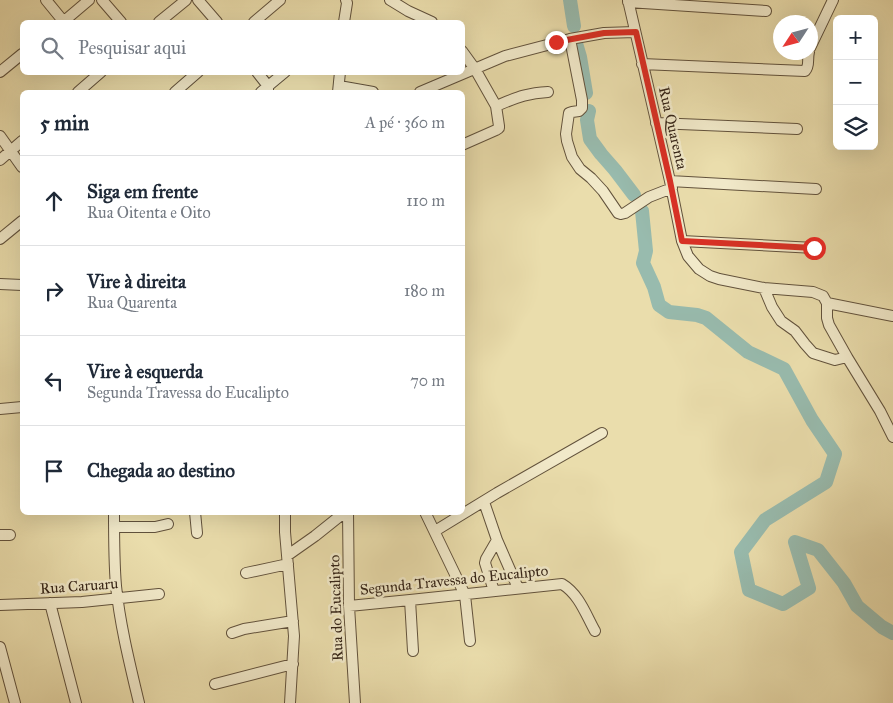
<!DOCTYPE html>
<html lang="pt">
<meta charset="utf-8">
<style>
body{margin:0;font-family:"IM FELL Great Primer",serif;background:#f6f6f7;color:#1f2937}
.controls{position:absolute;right:15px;top:15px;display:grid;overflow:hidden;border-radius:8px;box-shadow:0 5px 20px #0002}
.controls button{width:45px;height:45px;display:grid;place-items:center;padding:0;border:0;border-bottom:1px solid #e0e1e3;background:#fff;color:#1f2937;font:25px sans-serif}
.compass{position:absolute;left:773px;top:15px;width:45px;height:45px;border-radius:50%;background:#fff;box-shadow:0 5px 20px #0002;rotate:234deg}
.stop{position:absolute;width:15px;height:15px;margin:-11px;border:4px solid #d93025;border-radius:50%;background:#fff}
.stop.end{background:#d93025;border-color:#fff;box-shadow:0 1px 5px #0008}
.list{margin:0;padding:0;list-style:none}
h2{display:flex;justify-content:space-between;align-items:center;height:65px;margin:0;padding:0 20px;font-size:21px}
h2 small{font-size:16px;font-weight:400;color:#747a83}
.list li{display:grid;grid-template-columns:32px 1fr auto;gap:15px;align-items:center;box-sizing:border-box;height:90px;padding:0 20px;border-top:1px solid #e0e1e3}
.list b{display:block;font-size:19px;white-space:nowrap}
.list p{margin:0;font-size:16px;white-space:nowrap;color:#747a83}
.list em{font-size:16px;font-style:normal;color:#747a83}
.icon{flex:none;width:28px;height:28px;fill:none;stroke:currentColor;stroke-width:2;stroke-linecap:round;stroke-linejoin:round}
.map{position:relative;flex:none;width:893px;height:703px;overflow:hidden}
.search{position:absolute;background:#fff;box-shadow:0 5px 20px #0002;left:20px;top:20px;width:445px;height:55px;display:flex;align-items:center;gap:12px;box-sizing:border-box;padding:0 18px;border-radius:8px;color:#747a83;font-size:19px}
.panel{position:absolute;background:#fff;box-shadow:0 5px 20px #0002;left:20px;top:90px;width:445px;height:425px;border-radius:8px}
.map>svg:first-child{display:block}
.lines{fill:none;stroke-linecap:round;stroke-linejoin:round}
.river{stroke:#98bbae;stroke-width:14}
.minor-casing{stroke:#62523c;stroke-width:12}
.minor{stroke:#f1e9c9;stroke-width:10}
.route{stroke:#d93025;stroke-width:6}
.labels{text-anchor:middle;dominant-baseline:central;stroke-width:5;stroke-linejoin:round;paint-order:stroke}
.street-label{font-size:15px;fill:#352417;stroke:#f1e9c9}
</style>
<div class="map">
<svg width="893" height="703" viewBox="0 0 893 703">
<rect width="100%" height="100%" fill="#eaddac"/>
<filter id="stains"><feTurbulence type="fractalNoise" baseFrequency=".004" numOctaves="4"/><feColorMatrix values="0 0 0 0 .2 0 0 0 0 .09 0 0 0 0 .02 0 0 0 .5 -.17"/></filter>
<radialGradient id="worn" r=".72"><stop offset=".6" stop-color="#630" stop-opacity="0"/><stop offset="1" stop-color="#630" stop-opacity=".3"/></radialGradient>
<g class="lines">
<path class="river" d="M570,0L574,26
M575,40L580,57L586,93
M589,111L587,120L590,139L601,154L615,170L634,195
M642,211L646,251L643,263L654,287L659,305L669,312L697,315L706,318L748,352L784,369L812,420L835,454L826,482L765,520L741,552L749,590L783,604L809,588L795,542L818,550L844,583L857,606L882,627L893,633"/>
<defs>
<path id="minor" d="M46,0L64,22
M102,0L121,22
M198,0L217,22
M390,0L408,11L432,22
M628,0L670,181L682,241L688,256L699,269L710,276L719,279L764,288L813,292L823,296L827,303V318L829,325L847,357
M628,2L766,11
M63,22L89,0
M159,22L186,0
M254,22L280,0
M344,22L347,3L346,0
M570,39L582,100V108L579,111L572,112L569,113L566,134L567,141L572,157L580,169L591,178L603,191L618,213L621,214L625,213L649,197L672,188
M810,48L833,0
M462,51L475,69L496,106L499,126V128L496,130L462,145
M642,64L805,71C810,66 807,59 809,52
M0,72L22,54
M257,72L268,86V92
M339,86L373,92
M78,92L101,72
M175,92L198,72
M261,92L285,72
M338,92L340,72
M420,92L505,56L570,39L604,33L635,32
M496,106C516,98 526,93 548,92
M656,123L797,129
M0,136L22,167
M0,160L22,141
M670,181L816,189
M0,239L22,221
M682,241L815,248
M0,284L22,285
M764,288L772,307L781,321L795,331L805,344L813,353L835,360L847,357L880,411L893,437
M827,303L893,316
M0,409L22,407
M484,502L497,540L486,559L485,563L494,591
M114,512C114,537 114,562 116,586C120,625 130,665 139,703
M195,512L197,533
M285,512V532L294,636L290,703
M348,512L349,606L355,703
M425,512L465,595L470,641
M114,527H155L168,524
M435,531L497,493L602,433
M0,535H10
M497,540L518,588
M288,555L315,536L345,512
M246,573L288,564
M410,600L413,651
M50,603L76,703
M0,605L82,602L159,594
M349,606L410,600L562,584C579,594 586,615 595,631
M232,633L244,629L293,621
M0,647L15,703
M215,684L293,664"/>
</defs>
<use href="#minor" class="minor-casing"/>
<use href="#minor" class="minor"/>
</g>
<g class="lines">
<path class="route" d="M556,42L604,33L636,32L670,181L682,241L814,248"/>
</g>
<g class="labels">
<g class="street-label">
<text transform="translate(673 128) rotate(77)">Rua Quarenta</text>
<text transform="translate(454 580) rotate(-6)">Segunda Travessa do Eucalipto</text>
<text transform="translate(79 586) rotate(-4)">Rua Caruaru</text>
<text transform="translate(336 608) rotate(-92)">Rua do Eucalipto</text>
</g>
</g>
<rect width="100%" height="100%" filter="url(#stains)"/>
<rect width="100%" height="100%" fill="url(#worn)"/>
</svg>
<div class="controls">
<button>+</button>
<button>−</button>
<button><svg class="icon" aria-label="layers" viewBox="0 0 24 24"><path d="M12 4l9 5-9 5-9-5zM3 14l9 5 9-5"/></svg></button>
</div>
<svg class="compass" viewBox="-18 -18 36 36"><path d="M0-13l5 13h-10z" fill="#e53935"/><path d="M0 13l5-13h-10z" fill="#747a83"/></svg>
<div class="stop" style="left:814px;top:248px"></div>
<div class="stop end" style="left:556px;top:42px"></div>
<div class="search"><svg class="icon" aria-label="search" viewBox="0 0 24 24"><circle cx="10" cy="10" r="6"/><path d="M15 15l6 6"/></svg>Pesquisar aqui</div>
<section class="panel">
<h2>5 min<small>A pé · 360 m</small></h2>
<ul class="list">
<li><svg class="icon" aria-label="ahead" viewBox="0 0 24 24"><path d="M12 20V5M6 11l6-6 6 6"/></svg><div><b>Siga em frente</b><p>Rua Oitenta e Oito</p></div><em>110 m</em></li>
<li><svg class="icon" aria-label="right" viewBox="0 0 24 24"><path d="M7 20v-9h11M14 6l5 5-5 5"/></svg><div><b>Vire à direita</b><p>Rua Quarenta</p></div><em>180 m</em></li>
<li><svg class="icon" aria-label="left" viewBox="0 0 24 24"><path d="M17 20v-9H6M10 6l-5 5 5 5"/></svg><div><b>Vire à esquerda</b><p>Segunda Travessa do Eucalipto</p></div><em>70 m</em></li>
<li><svg class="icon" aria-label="arrive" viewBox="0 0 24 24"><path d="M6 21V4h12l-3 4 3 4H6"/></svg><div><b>Chegada ao destino</b></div></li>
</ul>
</section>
</div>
